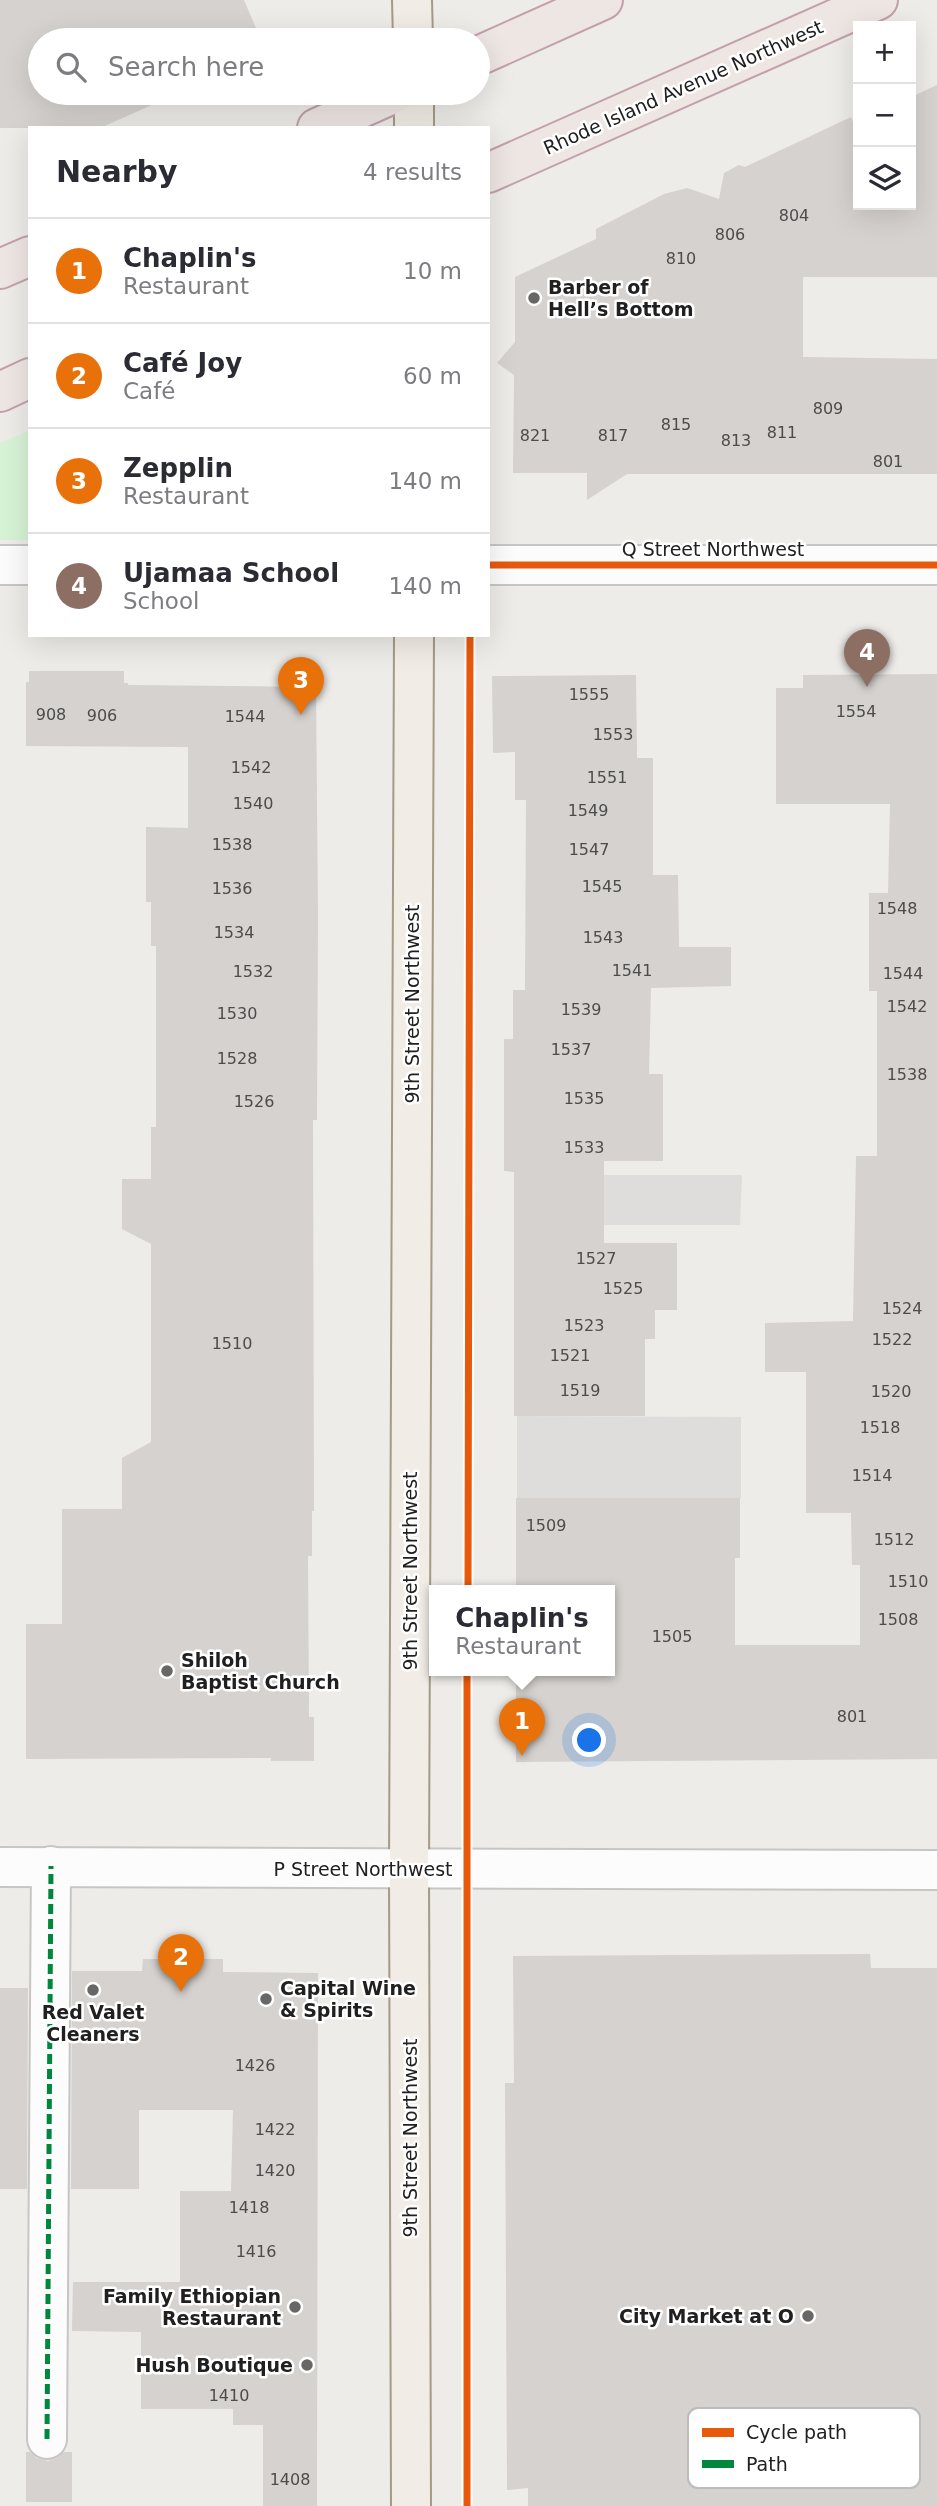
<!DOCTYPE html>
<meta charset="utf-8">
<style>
body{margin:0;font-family:"DejaVu Sans",sans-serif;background:#f7f7f7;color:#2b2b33}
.controls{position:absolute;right:21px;top:21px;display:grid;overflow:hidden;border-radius:0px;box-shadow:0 7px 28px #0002}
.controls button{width:63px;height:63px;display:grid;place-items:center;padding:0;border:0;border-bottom:2px solid #e1e1e2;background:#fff;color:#2b2b33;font:35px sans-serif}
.you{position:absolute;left:590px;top:1741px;width:24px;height:24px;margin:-18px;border:5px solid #fff;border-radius:50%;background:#1a73e8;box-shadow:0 0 0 10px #1a73e833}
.badge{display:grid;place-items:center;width:46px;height:46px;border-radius:50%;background:#b45309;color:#fff;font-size:23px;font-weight:700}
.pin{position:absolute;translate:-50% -58px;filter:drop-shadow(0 2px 4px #0008)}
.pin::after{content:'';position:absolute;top:37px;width:24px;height:21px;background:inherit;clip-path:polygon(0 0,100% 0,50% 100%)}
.popup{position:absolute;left:429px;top:1585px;width:186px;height:91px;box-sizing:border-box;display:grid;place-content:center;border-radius:0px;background:#fff;filter:drop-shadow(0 2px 5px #0005);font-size:23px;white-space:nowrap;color:#7c7c81}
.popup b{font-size:26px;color:#2b2b33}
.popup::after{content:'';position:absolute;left:50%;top:100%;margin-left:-14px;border:14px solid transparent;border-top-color:#fff}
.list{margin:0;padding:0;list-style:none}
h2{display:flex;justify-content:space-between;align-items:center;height:91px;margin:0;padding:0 28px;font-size:30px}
h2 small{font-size:23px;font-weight:400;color:#7c7c81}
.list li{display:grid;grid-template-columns:46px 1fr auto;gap:21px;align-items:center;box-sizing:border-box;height:105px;padding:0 28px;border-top:2px solid #e1e1e2}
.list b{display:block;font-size:26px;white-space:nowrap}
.list p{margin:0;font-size:23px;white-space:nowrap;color:#7c7c81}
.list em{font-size:23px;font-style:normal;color:#7c7c81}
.icon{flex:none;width:38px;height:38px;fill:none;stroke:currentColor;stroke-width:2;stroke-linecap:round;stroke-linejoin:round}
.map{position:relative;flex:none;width:937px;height:2506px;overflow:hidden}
.search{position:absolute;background:#fff;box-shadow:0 7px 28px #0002;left:28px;top:28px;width:462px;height:77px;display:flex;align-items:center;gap:18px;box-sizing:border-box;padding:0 24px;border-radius:38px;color:#7c7c81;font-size:26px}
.panel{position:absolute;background:#fff;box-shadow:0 7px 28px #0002;left:28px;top:126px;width:462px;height:511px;border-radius:0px}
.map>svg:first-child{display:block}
.park{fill:#d7f3d6}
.parking{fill:#dedddc}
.building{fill:#d5d2cf}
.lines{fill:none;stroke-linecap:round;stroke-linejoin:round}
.minor-casing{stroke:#c7c6c4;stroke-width:42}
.tertiary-casing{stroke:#c7c6c4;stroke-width:42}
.primary-casing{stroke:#a49a85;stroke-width:42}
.trunk-casing{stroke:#c3a0aa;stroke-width:42}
.minor{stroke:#fcfcfc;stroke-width:38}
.tertiary{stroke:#fcfcfc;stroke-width:38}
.primary{stroke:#f1ece5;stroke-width:38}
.trunk{stroke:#eee6e3;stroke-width:38}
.quiet{stroke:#00873e;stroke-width:5;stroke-dasharray:10 5;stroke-linecap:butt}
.cycleway-casing{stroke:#fff;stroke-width:11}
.cycleway{stroke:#e8590c;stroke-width:7}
.poi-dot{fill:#686766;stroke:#fff;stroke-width:2.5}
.labels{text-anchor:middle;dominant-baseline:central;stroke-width:5;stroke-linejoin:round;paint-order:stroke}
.number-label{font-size:16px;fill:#4d4c4c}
.street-label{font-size:19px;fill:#202020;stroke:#fff}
.poi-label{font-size:19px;font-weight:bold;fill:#202020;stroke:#fff;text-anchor:start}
.key{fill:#fff;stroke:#bcbcbc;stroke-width:2}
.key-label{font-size:19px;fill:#202020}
</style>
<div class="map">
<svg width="937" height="2506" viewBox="0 0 937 2506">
<rect width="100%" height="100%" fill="#eeece8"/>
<path class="park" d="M30,430V540H0V443Z"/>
<path class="parking" d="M604,1175H742L740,1225H514Z
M517,1416L741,1417V1498H517Z"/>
<path class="building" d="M0,0H244L261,40H40V93H179L100,128H0Z
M937,85V277H803V357L937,359V474H627L587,500V473H513L514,375L497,363L515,342V277L596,239V229L664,194L687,188L719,199L724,173L739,165L745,167L851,117L854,124L858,122V205H911V97Z
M29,671H124V683H128V685L316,687L318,918L317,1120H313L314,1511H312V1556H308L309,1717H314V1761H271V1758L26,1759V1624H62V1509H122V1458L151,1442V1244L122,1229V1179H151V1127H156V946H151V902H146V827L188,828V747L26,746V682H29Z
M937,674V1759L516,1762V1670H610V1590H516V1498H740V1558H735V1645H860V1565H852L851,1513H806V1372H765V1323L853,1321L856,1156H877V991H869V893H888L890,804H776V688H803V675Z
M636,675L637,758H653V875H678L679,947H731V986L651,988L649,1074H663V1161H604V1243H677V1310H655V1339H645V1416H514V1172L504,1171V1039H513V990H525L526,800H515V752L493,753L492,676Z
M870,1954L871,1968H937V2506H528V2488L507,2490L505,2083H514L513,1956Z
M143,1959H223V1972L318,1973L317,2506H263V2425H233V2409H141V2332L72,2331L73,2282H180V2191H231L233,2110H139V2189H71L72,1971H142Z
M0,1988H28L27,2189H0Z
M26,2452H30L37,2458L48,2461L57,2458L64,2452H72V2502H26Z"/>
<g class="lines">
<defs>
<path id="minor" d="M47,2439L51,1866"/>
<path id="tertiary" d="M0,565H30
M488,565H937
M0,1867L937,1870"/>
<path id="primary" d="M412,0L413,40
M414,93V128
M411,2506L409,1870L414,635"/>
<path id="trunk" d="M478,56L603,0
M317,128L395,93
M488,173L878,0
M0,269L30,256
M0,392L30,378"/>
</defs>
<use href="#minor" class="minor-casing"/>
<use href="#tertiary" class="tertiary-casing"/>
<use href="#primary" class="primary-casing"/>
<use href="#trunk" class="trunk-casing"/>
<use href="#minor" class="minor"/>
<use href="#tertiary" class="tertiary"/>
<use href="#primary" class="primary"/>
<use href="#trunk" class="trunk"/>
<path class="quiet" d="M47,2439L51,1866"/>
<defs>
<path id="cycleway" d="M488,565H937
M468,1590L470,635
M467,2506V1670"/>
</defs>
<use href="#cycleway" class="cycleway-casing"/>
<use href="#cycleway" class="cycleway"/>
</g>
<g class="poi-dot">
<circle cx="534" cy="298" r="7"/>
<circle cx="167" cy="1671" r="7"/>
<circle cx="93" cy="1990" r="7"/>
<circle cx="266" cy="1999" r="7"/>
<circle cx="295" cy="2307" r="7"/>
<circle cx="808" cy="2316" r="7"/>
<circle cx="307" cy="2365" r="7"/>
</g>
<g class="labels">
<g class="number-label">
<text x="794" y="215">804</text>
<text x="730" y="234">806</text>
<text x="681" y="258">810</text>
<text x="828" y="408">809</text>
<text x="676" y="424">815</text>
<text x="782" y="432">811</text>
<text x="535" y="435">821</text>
<text x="613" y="435">817</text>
<text x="736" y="440">813</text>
<text x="888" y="461">801</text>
<text x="589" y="694">1555</text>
<text x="856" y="711">1554</text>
<text x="51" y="714">908</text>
<text x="102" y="715">906</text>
<text x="245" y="716">1544</text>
<text x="613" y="734">1553</text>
<text x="251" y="767">1542</text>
<text x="607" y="777">1551</text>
<text x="253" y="803">1540</text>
<text x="588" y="810">1549</text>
<text x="232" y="844">1538</text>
<text x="589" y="849">1547</text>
<text x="602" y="886">1545</text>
<text x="232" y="888">1536</text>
<text x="897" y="908">1548</text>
<text x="234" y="932">1534</text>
<text x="603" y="937">1543</text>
<text x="632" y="970">1541</text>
<text x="253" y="971">1532</text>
<text x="903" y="973">1544</text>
<text x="907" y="1006">1542</text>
<text x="581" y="1009">1539</text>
<text x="237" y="1013">1530</text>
<text x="571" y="1049">1537</text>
<text x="237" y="1058">1528</text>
<text x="907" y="1074">1538</text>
<text x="584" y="1098">1535</text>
<text x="254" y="1101">1526</text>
<text x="584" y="1147">1533</text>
<text x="596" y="1258">1527</text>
<text x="623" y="1288">1525</text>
<text x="902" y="1308">1524</text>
<text x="584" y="1325">1523</text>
<text x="892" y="1339">1522</text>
<text x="232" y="1343">1510</text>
<text x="570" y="1355">1521</text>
<text x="580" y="1390">1519</text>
<text x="891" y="1391">1520</text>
<text x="880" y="1427">1518</text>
<text x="872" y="1475">1514</text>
<text x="546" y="1525">1509</text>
<text x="894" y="1539">1512</text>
<text x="908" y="1581">1510</text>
<text x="898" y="1619">1508</text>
<text x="672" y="1636">1505</text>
<text x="852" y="1716">801</text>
<text x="255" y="2065">1426</text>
<text x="275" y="2129">1422</text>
<text x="275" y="2170">1420</text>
<text x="249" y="2207">1418</text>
<text x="256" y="2251">1416</text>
<text x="229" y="2395">1410</text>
<text x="290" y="2479">1408</text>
</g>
<g class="street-label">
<text transform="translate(683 87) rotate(-24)">Rhode Island Avenue Northwest</text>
<text x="713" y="549">Q Street Northwest</text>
<text transform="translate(412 1004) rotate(-90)">9th Street Northwest</text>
<text transform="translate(410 1571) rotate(-90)">9th Street Northwest</text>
<text x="363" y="1869">P Street Northwest</text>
<text transform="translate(410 2138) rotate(-90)">9th Street Northwest</text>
</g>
<g class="poi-label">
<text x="548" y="287">Barber of<tspan x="548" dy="22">Hell’s Bottom</tspan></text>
<text x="181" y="1660">Shiloh<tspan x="181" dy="22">Baptist Church</tspan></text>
<text x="280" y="1988">Capital Wine<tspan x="280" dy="22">&amp; Spirits</tspan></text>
<text x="93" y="2012" text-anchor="middle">Red Valet<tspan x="93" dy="22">Cleaners</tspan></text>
<text x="281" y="2296" text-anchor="end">Family Ethiopian<tspan x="281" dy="22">Restaurant</tspan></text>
<text x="794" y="2316" text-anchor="end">City Market at O</text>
<text x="293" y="2365" text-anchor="end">Hush Boutique</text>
</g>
</g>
<rect x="688" y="2408" width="232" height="80" rx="10" class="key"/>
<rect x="702" y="2428" width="32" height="9" fill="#e8590c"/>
<rect x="702" y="2460" width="32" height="8" fill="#00873e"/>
<g class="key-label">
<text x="746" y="2439">Cycle path</text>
<text x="746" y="2471">Path</text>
</g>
</svg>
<div class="controls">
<button>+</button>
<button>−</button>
<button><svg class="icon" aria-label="layers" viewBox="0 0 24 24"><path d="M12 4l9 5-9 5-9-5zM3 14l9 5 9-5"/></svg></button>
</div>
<div class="you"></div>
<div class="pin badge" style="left:522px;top:1756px;background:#e8710a">1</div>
<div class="popup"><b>Chaplin's</b>Restaurant</div>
<div class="pin badge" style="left:181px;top:1992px;background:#e8710a">2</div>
<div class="pin badge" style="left:301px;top:715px;background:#e8710a">3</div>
<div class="pin badge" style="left:867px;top:687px;background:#8d6e63">4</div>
<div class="search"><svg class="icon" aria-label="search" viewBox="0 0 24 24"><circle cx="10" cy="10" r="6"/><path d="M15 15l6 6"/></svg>Search here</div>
<section class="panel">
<h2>Nearby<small>4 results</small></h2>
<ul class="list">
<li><span class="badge" style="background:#e8710a">1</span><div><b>Chaplin's</b><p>Restaurant</p></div><em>10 m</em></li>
<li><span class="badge" style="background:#e8710a">2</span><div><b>Café Joy</b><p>Café</p></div><em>60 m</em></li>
<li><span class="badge" style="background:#e8710a">3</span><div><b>Zepplin</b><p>Restaurant</p></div><em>140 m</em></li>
<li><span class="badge" style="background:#8d6e63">4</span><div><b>Ujamaa School</b><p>School</p></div><em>140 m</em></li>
</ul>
</section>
</div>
